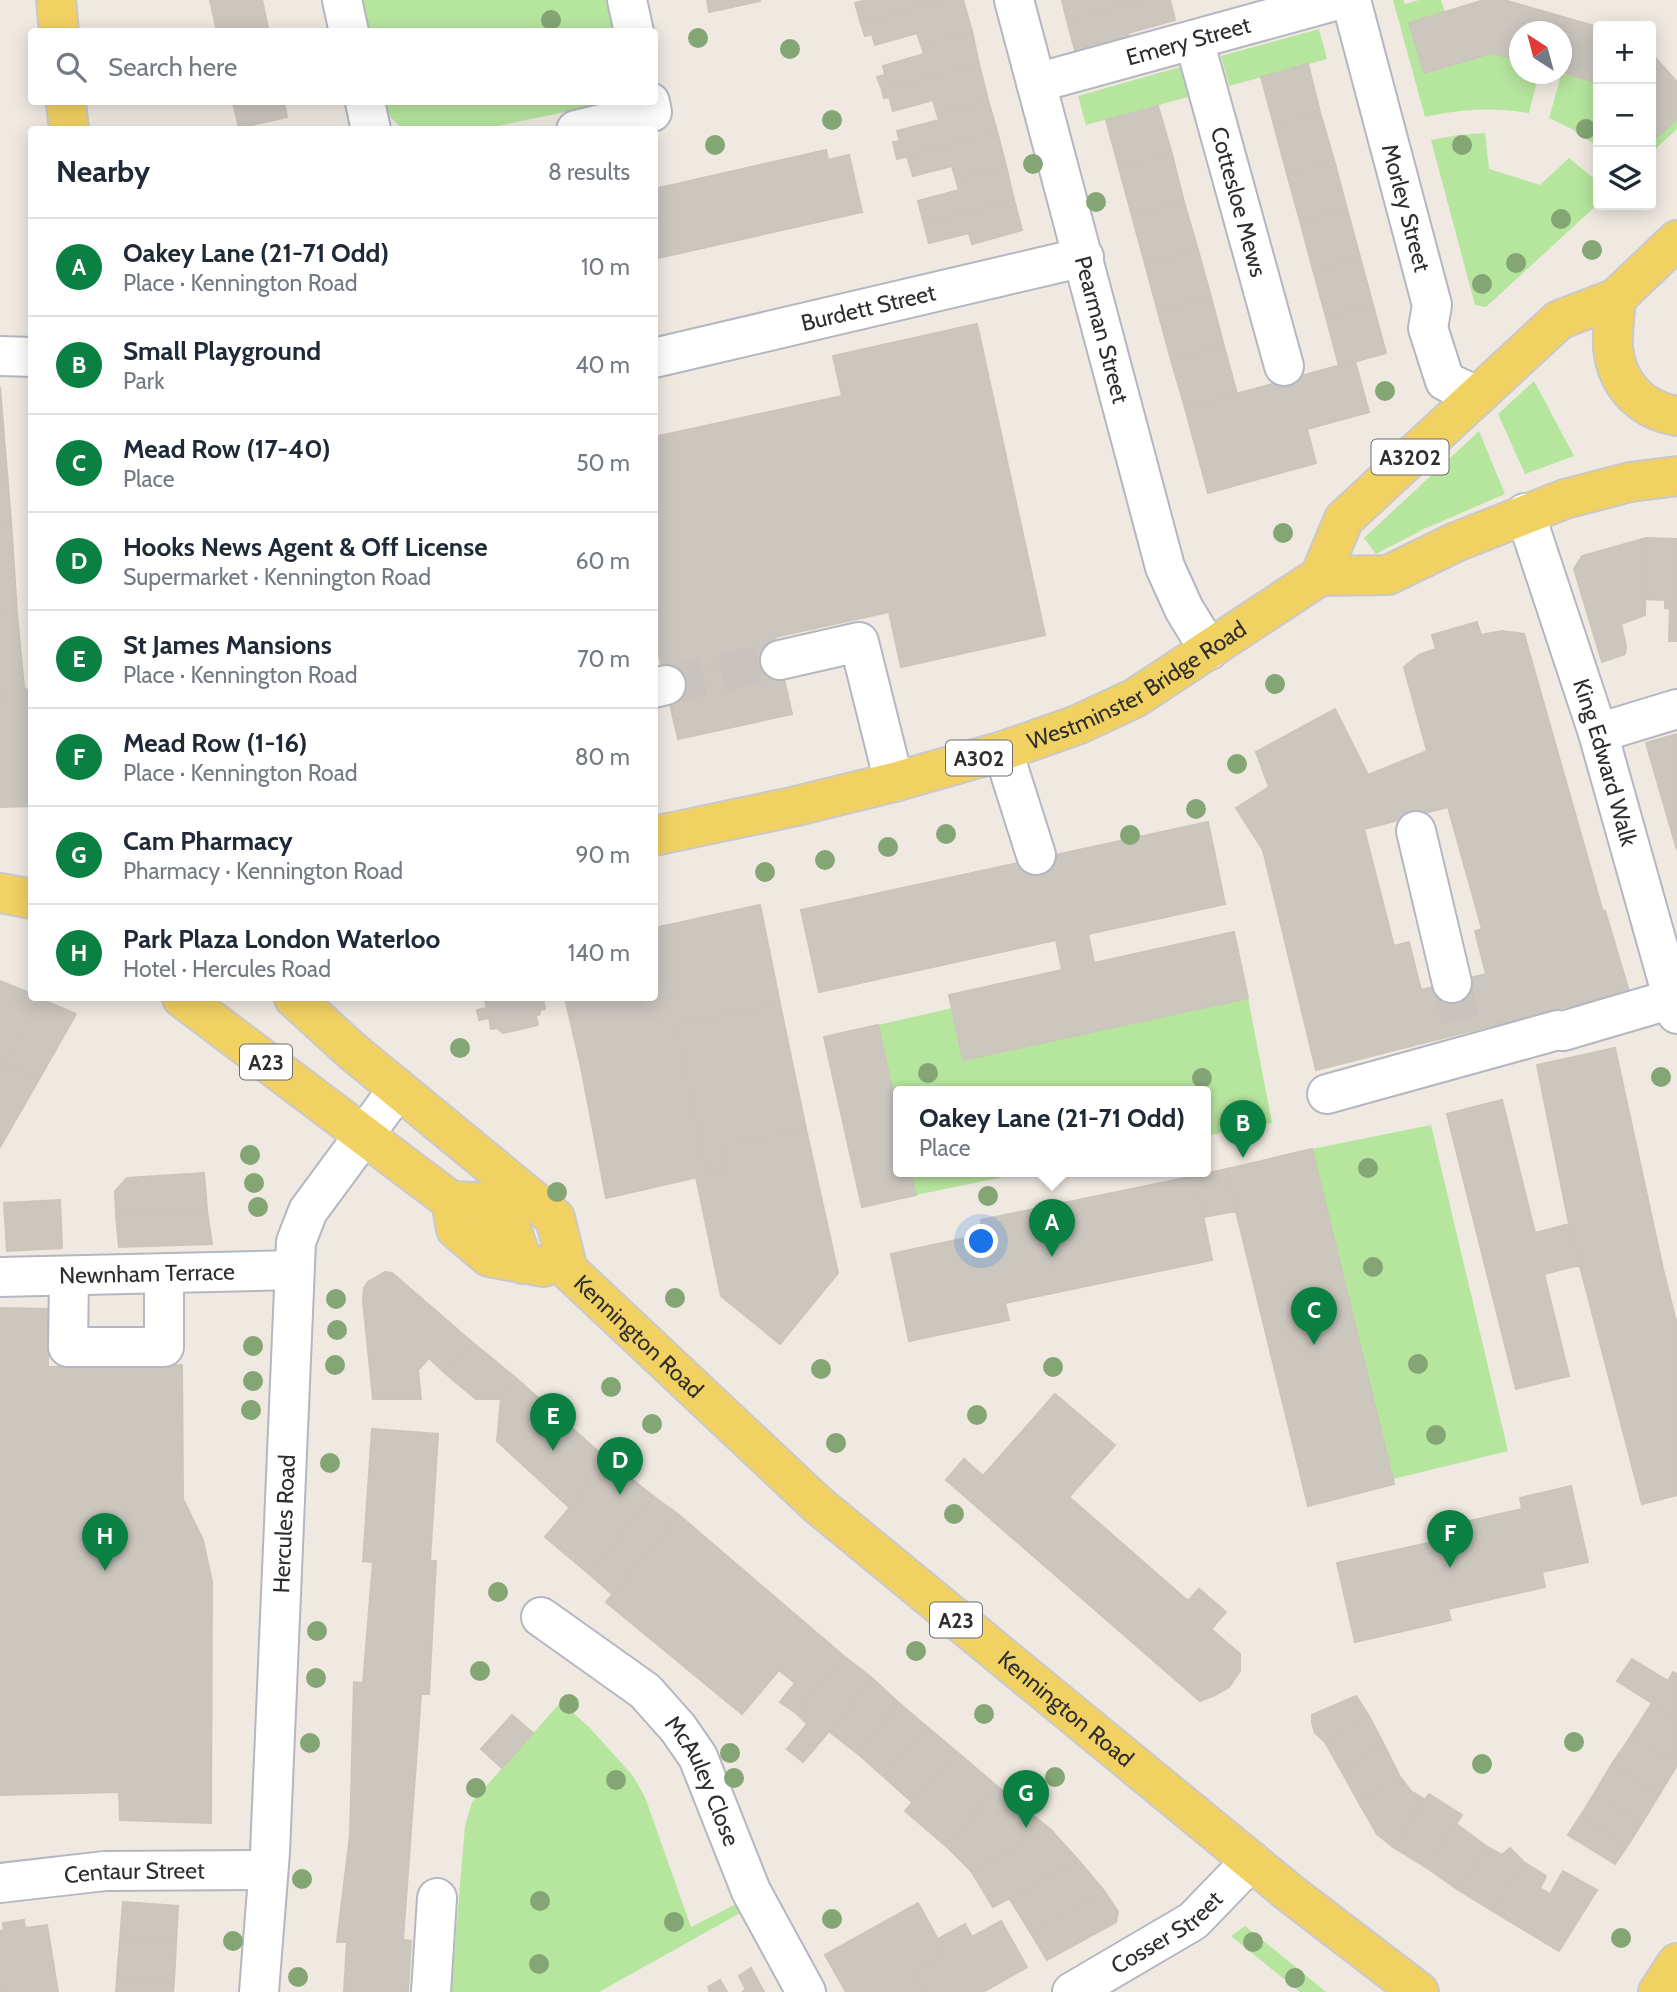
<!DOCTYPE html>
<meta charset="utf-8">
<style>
body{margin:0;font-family:Cabin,sans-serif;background:#f2f2f3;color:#1f2937}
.controls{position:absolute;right:21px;top:21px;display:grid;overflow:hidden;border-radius:7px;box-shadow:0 4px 18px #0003}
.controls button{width:63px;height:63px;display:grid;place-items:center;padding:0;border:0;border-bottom:2px solid #e0e1e3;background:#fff;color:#1f2937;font:35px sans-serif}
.compass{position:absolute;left:1509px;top:21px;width:63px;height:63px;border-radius:50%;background:#fff;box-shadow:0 4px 18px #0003;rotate:324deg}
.you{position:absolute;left:982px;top:1242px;width:24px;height:24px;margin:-18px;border:5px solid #fff;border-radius:50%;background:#1a73e8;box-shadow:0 0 0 10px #1a73e833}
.badge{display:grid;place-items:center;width:46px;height:46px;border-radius:50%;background:#0b8043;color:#fff;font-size:23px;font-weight:700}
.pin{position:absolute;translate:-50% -58px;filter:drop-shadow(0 2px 4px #0008)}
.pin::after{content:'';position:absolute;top:37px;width:24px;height:21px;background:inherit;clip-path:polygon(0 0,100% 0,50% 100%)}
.popup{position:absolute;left:893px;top:1086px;width:318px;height:91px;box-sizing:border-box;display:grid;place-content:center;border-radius:7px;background:#fff;filter:drop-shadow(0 2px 5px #0005);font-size:23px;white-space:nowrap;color:#747a83}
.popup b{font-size:26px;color:#1f2937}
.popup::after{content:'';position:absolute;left:50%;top:100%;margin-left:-14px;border:14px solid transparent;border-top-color:#fff}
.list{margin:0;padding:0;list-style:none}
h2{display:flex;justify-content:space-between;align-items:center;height:91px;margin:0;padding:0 28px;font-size:30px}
h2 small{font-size:23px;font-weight:400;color:#747a83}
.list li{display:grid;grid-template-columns:46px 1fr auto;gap:21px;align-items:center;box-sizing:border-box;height:98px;padding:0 28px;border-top:2px solid #e0e1e3}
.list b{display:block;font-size:26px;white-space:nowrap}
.list p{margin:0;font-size:23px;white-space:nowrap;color:#747a83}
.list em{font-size:23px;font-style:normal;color:#747a83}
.icon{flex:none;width:38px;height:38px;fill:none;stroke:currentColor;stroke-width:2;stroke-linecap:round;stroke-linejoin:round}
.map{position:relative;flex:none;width:1677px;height:1992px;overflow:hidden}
.search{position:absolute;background:#fff;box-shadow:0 4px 18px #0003;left:28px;top:28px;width:630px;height:77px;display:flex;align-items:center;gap:18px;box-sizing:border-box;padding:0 24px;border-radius:7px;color:#747a83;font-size:26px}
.panel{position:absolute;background:#fff;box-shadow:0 4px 18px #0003;left:28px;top:126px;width:630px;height:875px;border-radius:7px}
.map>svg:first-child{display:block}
.green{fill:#b6e59e}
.building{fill:#cbc7bf;stroke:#cbc5ba;stroke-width:2;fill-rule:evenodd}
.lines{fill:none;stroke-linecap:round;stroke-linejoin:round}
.minor-tunnel{stroke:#c8c4bd;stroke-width:38;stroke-dasharray:38 19;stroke-linecap:butt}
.minor-casing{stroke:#b4b7c1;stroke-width:42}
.major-casing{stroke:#c9c9c9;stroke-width:42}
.minor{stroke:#fff;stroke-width:38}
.major{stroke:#f2d163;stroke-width:38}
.tree{fill:#84a574}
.labels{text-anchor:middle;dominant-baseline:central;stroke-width:5;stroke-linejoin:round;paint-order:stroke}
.shield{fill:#fff;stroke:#6d6d6d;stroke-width:2}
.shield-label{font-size:21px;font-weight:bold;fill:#2e2e2e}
.street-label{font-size:23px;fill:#2e2e2e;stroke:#fff}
</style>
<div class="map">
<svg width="1677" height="1992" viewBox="0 0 1677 1992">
<rect width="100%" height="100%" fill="#efe9e1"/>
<path class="green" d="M361,0H606L613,31H368Z
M1393,0H1403L1405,4L1419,0H1441L1445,12L1409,24L1424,73L1492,53L1519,61L1520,74H1539L1529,113C1493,107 1461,109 1425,117Z
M1319,29L1327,59L1229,86L1221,56Z
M1180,67L1188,97L1086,125L1078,96Z
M1562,72L1598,83V147L1570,128L1549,118Z
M384,102H596L585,108L478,130L403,129L391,118Z
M1677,119V129L1651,153V130L1657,136Z
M1485,133L1489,169L1540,185L1569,158L1598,182V204L1486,307L1475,305L1431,140L1458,135Z
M1534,381L1574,456L1525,474L1498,414Z
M1479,431L1505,494L1424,529L1376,554L1364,538Z
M1248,998L1272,1123L1206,1136V1091H898V1115L878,1025L952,1008Z
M1431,1125L1508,1451L1393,1479L1312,1149Z
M910,1171H1033L916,1195Z
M561,1702L590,1728L633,1776L645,1797L691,1927L738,1903L742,1912L599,1992H451L465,1826L472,1802Z
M1245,1926L1326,1992H1300L1231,1936Z"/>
<path class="building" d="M210,0H262L269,32H217Z
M707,0H760V1L709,12Z
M867,0H942L861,24L855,3Z
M942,0H963L972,31L921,45L917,33L875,45L872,34L865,36L861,24Z
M1062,0H1146L1067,21Z
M1146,0H1170L1175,20L1128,33L1130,40L1076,54L1067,21Z
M1484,0H1504L1598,27V83L1562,72V32H1520V61L1492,53L1424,73L1409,23Z
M972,31L979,64L882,90L877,77L885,75L883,66L924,54L921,45Z
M1651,53L1677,82V119L1657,137L1651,130Z
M979,64L988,100L937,114L933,100L893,111L889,97L884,98L882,90Z
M1308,64L1320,112L1274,125L1261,77Z
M988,100L997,131L897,159L893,142L900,141L897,131L939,120L937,114Z
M233,102H284L287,117L239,128Z
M1158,106L1172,154L1119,168L1106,120Z
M1320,112L1334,160L1287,174L1274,125Z
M997,131L1006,166L956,180L952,166L913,176L907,156Z
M826,150L828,160L849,155L862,212L654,259V189Z
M1172,154L1184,202L1132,216L1119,168Z
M1334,160L1347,209L1300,221L1287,174Z
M1006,166L1014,200L924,224L918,201L959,190L956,180Z
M1014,200L1022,230L972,244L969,233L929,243L924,224Z
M1184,202L1198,250L1145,264L1132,216Z
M1347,209L1360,257L1313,270L1300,221Z
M1198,250L1211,297L1158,312L1145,264Z
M1360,257L1373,305L1326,317L1313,270Z
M1211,297L1224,346L1171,360L1158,312Z
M1373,305L1386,353L1339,366L1326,317Z
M977,324L1045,635L901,667L889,612L775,637L778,652L664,677L654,632V437L842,396L833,356Z
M1224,346L1237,394L1185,408L1171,360Z
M1355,361L1369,412L1307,429L1316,463L1208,493L1185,408Z
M0,387L11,521L0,522Z
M11,521L17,613L0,614V522Z
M1646,538L1645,615L1621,624L1626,646L1625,654L1602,662L1574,569L1582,556Z
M1646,538L1677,539V641H1669L1670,609L1665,608V600L1645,599Z
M17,613L24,687L31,695L0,696V614Z
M1477,622L1481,635L1502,631L1524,634L1603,912L1605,911L1629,991L1316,1070L1263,850L1236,808L1269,787L1256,752L1335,709L1368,775L1427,751L1404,667L1419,655L1436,649L1432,635ZM1448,807L1482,929L1475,931L1486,974L1421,990L1409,942L1394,946L1364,829Z
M778,652L792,714L678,739L664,677Z
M31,695L32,806L0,807V696Z
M1677,734V850L1646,743Z
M1208,822L1225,904L1088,934L1092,953L1094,963L1234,932L1248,998L963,1060L949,995L1062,970L1056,940L819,992L801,910Z
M760,905L780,1004L676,1025L707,1175L606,1198L581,1067L565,998H654V928Z
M0,981L32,994V998H38L6,1065L0,1062Z
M38,998L76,1014L38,1081L6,1065Z
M484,998H543L545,1009L540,1010V1014L536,1016L538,1025L503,1033L497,1028L491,1029L489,1018L479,1020L477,1010L487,1008Z
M780,1004L806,1129L722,1146L728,1171L707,1175L676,1025Z
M878,1025L898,1115V1171H910L916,1195L862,1207L824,1037Z
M1615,1048L1663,1269L1677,1325V1495L1642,1504L1569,1224L1537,1065Z
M0,1062L38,1081L0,1147Z
M1502,1100L1535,1233L1569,1224L1579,1265L1544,1274L1569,1376L1516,1389L1447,1114Z
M806,1129L838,1273L780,1344L721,1296L696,1177L728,1171L722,1146Z
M1312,1149L1394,1484L1308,1506L1236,1211L1227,1169Z
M1227,1169L1236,1211L1203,1217L1195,1176Z
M204,1173L207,1211L116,1214L115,1191L127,1178Z
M1195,1176L1212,1260L1005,1303L1009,1320L909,1341L891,1254L984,1234L981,1220Z
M60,1200L62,1248L7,1251L4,1203Z
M207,1211L212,1244L119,1247L116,1214Z
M385,1272L392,1273L472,1342L446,1374L429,1358L418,1370L421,1399H373L363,1301L364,1288L368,1282Z
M0,1308L48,1309V1367L182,1365L183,1499L203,1540L212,1582L211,1823L120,1820L119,1792L0,1795Z
M472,1342L517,1379L501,1399H476L446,1374Z
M517,1379L609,1461L570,1508L497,1441L501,1399Z
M1055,1394L1115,1445L1069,1497L1188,1601L1199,1589L1226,1612L1211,1629L1240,1654V1671L1229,1687L1215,1695L1200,1701L946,1480L964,1459L983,1476Z
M372,1429L438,1434L430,1561H436L429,1694H421L403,1940L411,1941L408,1992H344L347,1942H337L350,1835L354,1682L363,1683L373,1562L363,1561Z
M609,1461L654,1497L588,1573L545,1537Z
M1571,1486L1588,1562L1542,1572L1545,1587L1448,1609L1451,1620L1355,1642L1337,1563L1433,1542L1430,1530L1522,1509L1520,1498Z
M654,1497L679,1515L613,1595L588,1573Z
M679,1515L845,1657L796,1713L780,1702L795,1683L779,1670L742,1714L606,1602Z
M845,1657L873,1679L803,1762L787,1749L807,1724L796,1713Z
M1632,1659L1668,1681L1673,1672L1677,1674V1719L1617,1681Z
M873,1679L899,1703L857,1753L829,1731Z
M1356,1696L1369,1716L1325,1742L1315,1733L1312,1723V1715Z
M899,1703L926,1726L883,1776L857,1753Z
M1652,1703L1677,1719V1765L1631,1736Z
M512,1715L533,1733L502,1768L481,1749Z
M1369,1716L1383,1743L1342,1772L1325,1742Z
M926,1726L957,1752L912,1802L883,1776Z
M1631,1736L1677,1765L1659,1795L1612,1764Z
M1383,1743L1400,1777L1358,1801L1342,1772Z
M957,1752L998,1787L946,1846L905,1811Z
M1612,1764L1659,1795L1641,1824L1594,1794Z
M1400,1777L1411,1791L1424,1799L1393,1847L1377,1834L1358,1801Z
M998,1787L1050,1829L971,1871L946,1846Z
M1429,1794L1462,1815L1427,1868L1393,1847Z
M1594,1794L1641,1824L1628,1845L1581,1815Z
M1581,1815L1628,1845L1615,1864L1568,1835Z
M1455,1823L1486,1846L1460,1891L1427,1868Z
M1050,1829L1079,1861L993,1907L971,1871Z
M1486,1846L1502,1855L1510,1848L1524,1862L1491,1910L1460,1891Z
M1079,1861L1105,1892L1030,1932L1010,1899Z
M1524,1862L1546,1876L1540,1888L1550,1894L1563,1871L1597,1890L1559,1951L1491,1910Z
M1105,1892L1118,1912L1116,1922L1047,1960L1030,1932Z
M123,1902L178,1906L176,1943L120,1940Z
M918,1903L946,1954L914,1971L926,1992H846L825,1955Z
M24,1920L25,1928L47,1925L58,1992H0V1931L4,1930L3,1923Z
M1001,1921L1027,1967L983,1992H926L914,1971L946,1954L938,1939L965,1924L972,1937Z
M120,1940L176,1943L174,1981L117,1977Z
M751,1968L764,1992H742L746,1990L739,1976Z
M117,1977L174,1981L173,1992H116Z
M720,1980L727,1992H710L708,1987Z"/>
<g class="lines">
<path class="minor-tunnel" d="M666,685L780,660
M1452,983L1463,1033"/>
<defs>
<g id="minor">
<path d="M342,0L349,32"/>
<path d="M627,0L634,32"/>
<path id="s1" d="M1014,0L1165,567L1184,609L1209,650"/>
<path id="s2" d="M1351,0L1432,305L1428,328L1445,381L1477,396"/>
<path id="s3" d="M1194,40L1284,366"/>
<path id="s4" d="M1036,83L1338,0"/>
<path d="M365,102L371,130"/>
<path d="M576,130L652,112L650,102"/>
<path d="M0,356L32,357"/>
<path id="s5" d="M654,358L1084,257"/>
<path id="s6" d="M1525,513L1598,733L1677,1014"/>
<path d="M780,660L859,642L894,782"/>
<path d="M654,688L666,685"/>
<path d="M1598,733L1677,709"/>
<path d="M1003,751L1036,855"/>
<path d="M1416,831L1452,983"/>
<path d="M1327,1094L1558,1030L1563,1031L1672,999"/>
<path d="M69,1276L68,1347H164V1274"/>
<path id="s7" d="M0,1277L293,1270"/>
<path id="s8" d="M541,1617L645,1691L678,1728L698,1757L751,1891L806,1992"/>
<path id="s9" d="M0,1883L105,1871L267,1870"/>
<path id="s10" d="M259,1992L270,1852L296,1242L308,1211L398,1089"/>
<path d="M431,1992L437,1898"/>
<path id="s11" d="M1072,1992L1193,1921L1251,1861"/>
</g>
<g id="major">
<path d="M56,0L59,32"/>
<path d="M66,102L69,130"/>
<path d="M1616,298C1615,314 1612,332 1613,348C1617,385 1641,410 1677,416"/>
<path d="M1320,576L1388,575L1456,542L1565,499L1630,482L1677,476"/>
<path id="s12" d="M654,836L792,807L894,782L1003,751L1077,725L1135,698L1320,576L1344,519L1559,320L1616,298L1677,240"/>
<path d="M0,893L32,899"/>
<path d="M182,998L451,1201L479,1202L498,1218L512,1231L523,1264"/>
<path id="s13" d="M294,998L352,1051L555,1218L568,1270L818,1505L1291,1894L1419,1992"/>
<path d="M451,1201L456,1229L489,1257L544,1267"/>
<path d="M1658,1992L1677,1963"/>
</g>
</defs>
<use href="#minor" class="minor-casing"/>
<use href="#major" class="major-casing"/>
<use href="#minor" class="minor"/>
<use href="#major" class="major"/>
</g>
<g class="tree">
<circle cx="551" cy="20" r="10"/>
<circle cx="698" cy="38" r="10"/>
<circle cx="790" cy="49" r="10"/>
<circle cx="832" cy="120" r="10"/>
<circle cx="1586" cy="129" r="10"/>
<circle cx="715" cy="145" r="10"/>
<circle cx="1462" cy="145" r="10"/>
<circle cx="1033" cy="164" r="10"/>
<circle cx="1096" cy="202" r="10"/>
<circle cx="1561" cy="219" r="10"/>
<circle cx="1592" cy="250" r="10"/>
<circle cx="1516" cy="263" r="10"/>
<circle cx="1482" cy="284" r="10"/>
<circle cx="1385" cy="391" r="10"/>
<circle cx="1283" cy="533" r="10"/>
<circle cx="1275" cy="684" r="10"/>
<circle cx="1237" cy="764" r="10"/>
<circle cx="1196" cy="809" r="10"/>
<circle cx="946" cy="834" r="10"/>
<circle cx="1130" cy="835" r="10"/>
<circle cx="888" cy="847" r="10"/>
<circle cx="825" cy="860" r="10"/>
<circle cx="765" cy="872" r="10"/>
<circle cx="460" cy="1048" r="10"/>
<circle cx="928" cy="1073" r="10"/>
<circle cx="1661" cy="1077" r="10"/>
<circle cx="1202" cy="1078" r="10"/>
<circle cx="250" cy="1155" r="10"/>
<circle cx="1368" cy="1168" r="10"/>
<circle cx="254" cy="1183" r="10"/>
<circle cx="557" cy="1192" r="10"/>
<circle cx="988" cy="1196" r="10"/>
<circle cx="258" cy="1207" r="10"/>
<circle cx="1373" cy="1267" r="10"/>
<circle cx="675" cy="1298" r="10"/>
<circle cx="336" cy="1299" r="10"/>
<circle cx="337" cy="1330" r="10"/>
<circle cx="253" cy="1346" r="10"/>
<circle cx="1418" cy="1364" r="10"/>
<circle cx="335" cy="1365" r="10"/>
<circle cx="1053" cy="1367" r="10"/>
<circle cx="821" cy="1369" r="10"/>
<circle cx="253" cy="1381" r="10"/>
<circle cx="611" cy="1387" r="10"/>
<circle cx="251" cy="1410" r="10"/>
<circle cx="977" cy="1415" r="10"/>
<circle cx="652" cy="1424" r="10"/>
<circle cx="1436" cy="1435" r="10"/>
<circle cx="836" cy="1443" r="10"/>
<circle cx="330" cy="1463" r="10"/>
<circle cx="954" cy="1514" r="10"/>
<circle cx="498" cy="1592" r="10"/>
<circle cx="317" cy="1631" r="10"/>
<circle cx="916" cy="1651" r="10"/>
<circle cx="480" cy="1671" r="10"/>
<circle cx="316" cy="1678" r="10"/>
<circle cx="569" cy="1704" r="10"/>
<circle cx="984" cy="1714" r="10"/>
<circle cx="1574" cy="1742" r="10"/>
<circle cx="310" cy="1743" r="10"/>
<circle cx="730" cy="1753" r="10"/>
<circle cx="1482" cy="1764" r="10"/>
<circle cx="1055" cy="1777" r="10"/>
<circle cx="734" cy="1778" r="10"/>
<circle cx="616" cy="1780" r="10"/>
<circle cx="476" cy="1788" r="10"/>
<circle cx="302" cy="1879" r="10"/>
<circle cx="540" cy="1901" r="10"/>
<circle cx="832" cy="1919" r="10"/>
<circle cx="674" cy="1922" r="10"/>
<circle cx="1621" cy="1938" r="10"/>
<circle cx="233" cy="1941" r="10"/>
<circle cx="1253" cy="1942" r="10"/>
<circle cx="539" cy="1964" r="10"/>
<circle cx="298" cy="1977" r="10"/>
<circle cx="1295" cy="1978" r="10"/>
</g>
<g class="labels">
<g class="shield">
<rect x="1371.5" y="439.5" width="77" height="35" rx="5"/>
<rect x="946" y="740.5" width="66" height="35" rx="5"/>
<rect x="240" y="1044.5" width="52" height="35" rx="5"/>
<rect x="930" y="1602.5" width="52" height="35" rx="5"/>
</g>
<g class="shield-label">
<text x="1410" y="457">A3202</text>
<text x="979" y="758">A302</text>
<text x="266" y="1062">A23</text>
<text x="956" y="1620">A23</text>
</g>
<g class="street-label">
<text stroke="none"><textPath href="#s4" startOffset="158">Emery Street</textPath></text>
<text stroke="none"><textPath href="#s3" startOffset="168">Cottesloe Mews</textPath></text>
<text stroke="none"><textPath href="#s2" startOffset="215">Morley Street</textPath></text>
<text stroke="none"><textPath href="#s5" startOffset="220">Burdett Street</textPath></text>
<text stroke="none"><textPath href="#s1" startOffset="341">Pearman Street</textPath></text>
<text stroke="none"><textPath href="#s12" startOffset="509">Westminster Bridge Road</textPath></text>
<text stroke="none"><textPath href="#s6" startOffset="262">King Edward Walk</textPath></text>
<text stroke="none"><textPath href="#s7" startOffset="147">Newnham Terrace</textPath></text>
<text stroke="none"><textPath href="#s13" startOffset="492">Kennington Road</textPath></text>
<text stroke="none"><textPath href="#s10" startOffset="469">Hercules Road</textPath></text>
<text stroke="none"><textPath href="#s13" startOffset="1059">Kennington Road</textPath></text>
<text stroke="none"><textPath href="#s8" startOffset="236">McAuley Close</textPath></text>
<text stroke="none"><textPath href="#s9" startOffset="135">Centaur Street</textPath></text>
<text stroke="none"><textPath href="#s11" startOffset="112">Cosser Street</textPath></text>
</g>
</g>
</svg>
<div class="controls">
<button>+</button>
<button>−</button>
<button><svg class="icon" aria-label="layers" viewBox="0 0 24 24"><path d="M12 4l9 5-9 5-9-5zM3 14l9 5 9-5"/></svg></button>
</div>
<svg class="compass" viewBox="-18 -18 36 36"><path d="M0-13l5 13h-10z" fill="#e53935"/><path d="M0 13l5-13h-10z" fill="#747a83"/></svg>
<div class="you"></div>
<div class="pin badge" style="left:1052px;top:1257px">A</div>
<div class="popup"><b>Oakey Lane (21-71 Odd)</b>Place</div>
<div class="pin badge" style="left:1243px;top:1158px">B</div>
<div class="pin badge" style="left:1314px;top:1345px">C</div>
<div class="pin badge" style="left:620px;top:1495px">D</div>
<div class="pin badge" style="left:553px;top:1451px">E</div>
<div class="pin badge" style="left:1450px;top:1568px">F</div>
<div class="pin badge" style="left:1026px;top:1828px">G</div>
<div class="pin badge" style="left:105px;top:1571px">H</div>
<div class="search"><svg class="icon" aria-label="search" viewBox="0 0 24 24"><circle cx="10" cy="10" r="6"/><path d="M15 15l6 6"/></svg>Search here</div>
<section class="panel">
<h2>Nearby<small>8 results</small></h2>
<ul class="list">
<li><span class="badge">A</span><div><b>Oakey Lane (21-71 Odd)</b><p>Place · Kennington Road</p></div><em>10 m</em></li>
<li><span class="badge">B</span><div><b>Small Playground</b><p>Park</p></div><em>40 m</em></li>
<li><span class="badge">C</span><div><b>Mead Row (17-40)</b><p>Place</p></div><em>50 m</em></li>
<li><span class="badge">D</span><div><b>Hooks News Agent &amp; Off License</b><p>Supermarket · Kennington Road</p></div><em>60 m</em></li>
<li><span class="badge">E</span><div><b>St James Mansions</b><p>Place · Kennington Road</p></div><em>70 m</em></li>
<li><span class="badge">F</span><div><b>Mead Row (1-16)</b><p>Place · Kennington Road</p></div><em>80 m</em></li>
<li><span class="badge">G</span><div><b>Cam Pharmacy</b><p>Pharmacy · Kennington Road</p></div><em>90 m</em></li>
<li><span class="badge">H</span><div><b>Park Plaza London Waterloo</b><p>Hotel · Hercules Road</p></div><em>140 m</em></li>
</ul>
</section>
</div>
